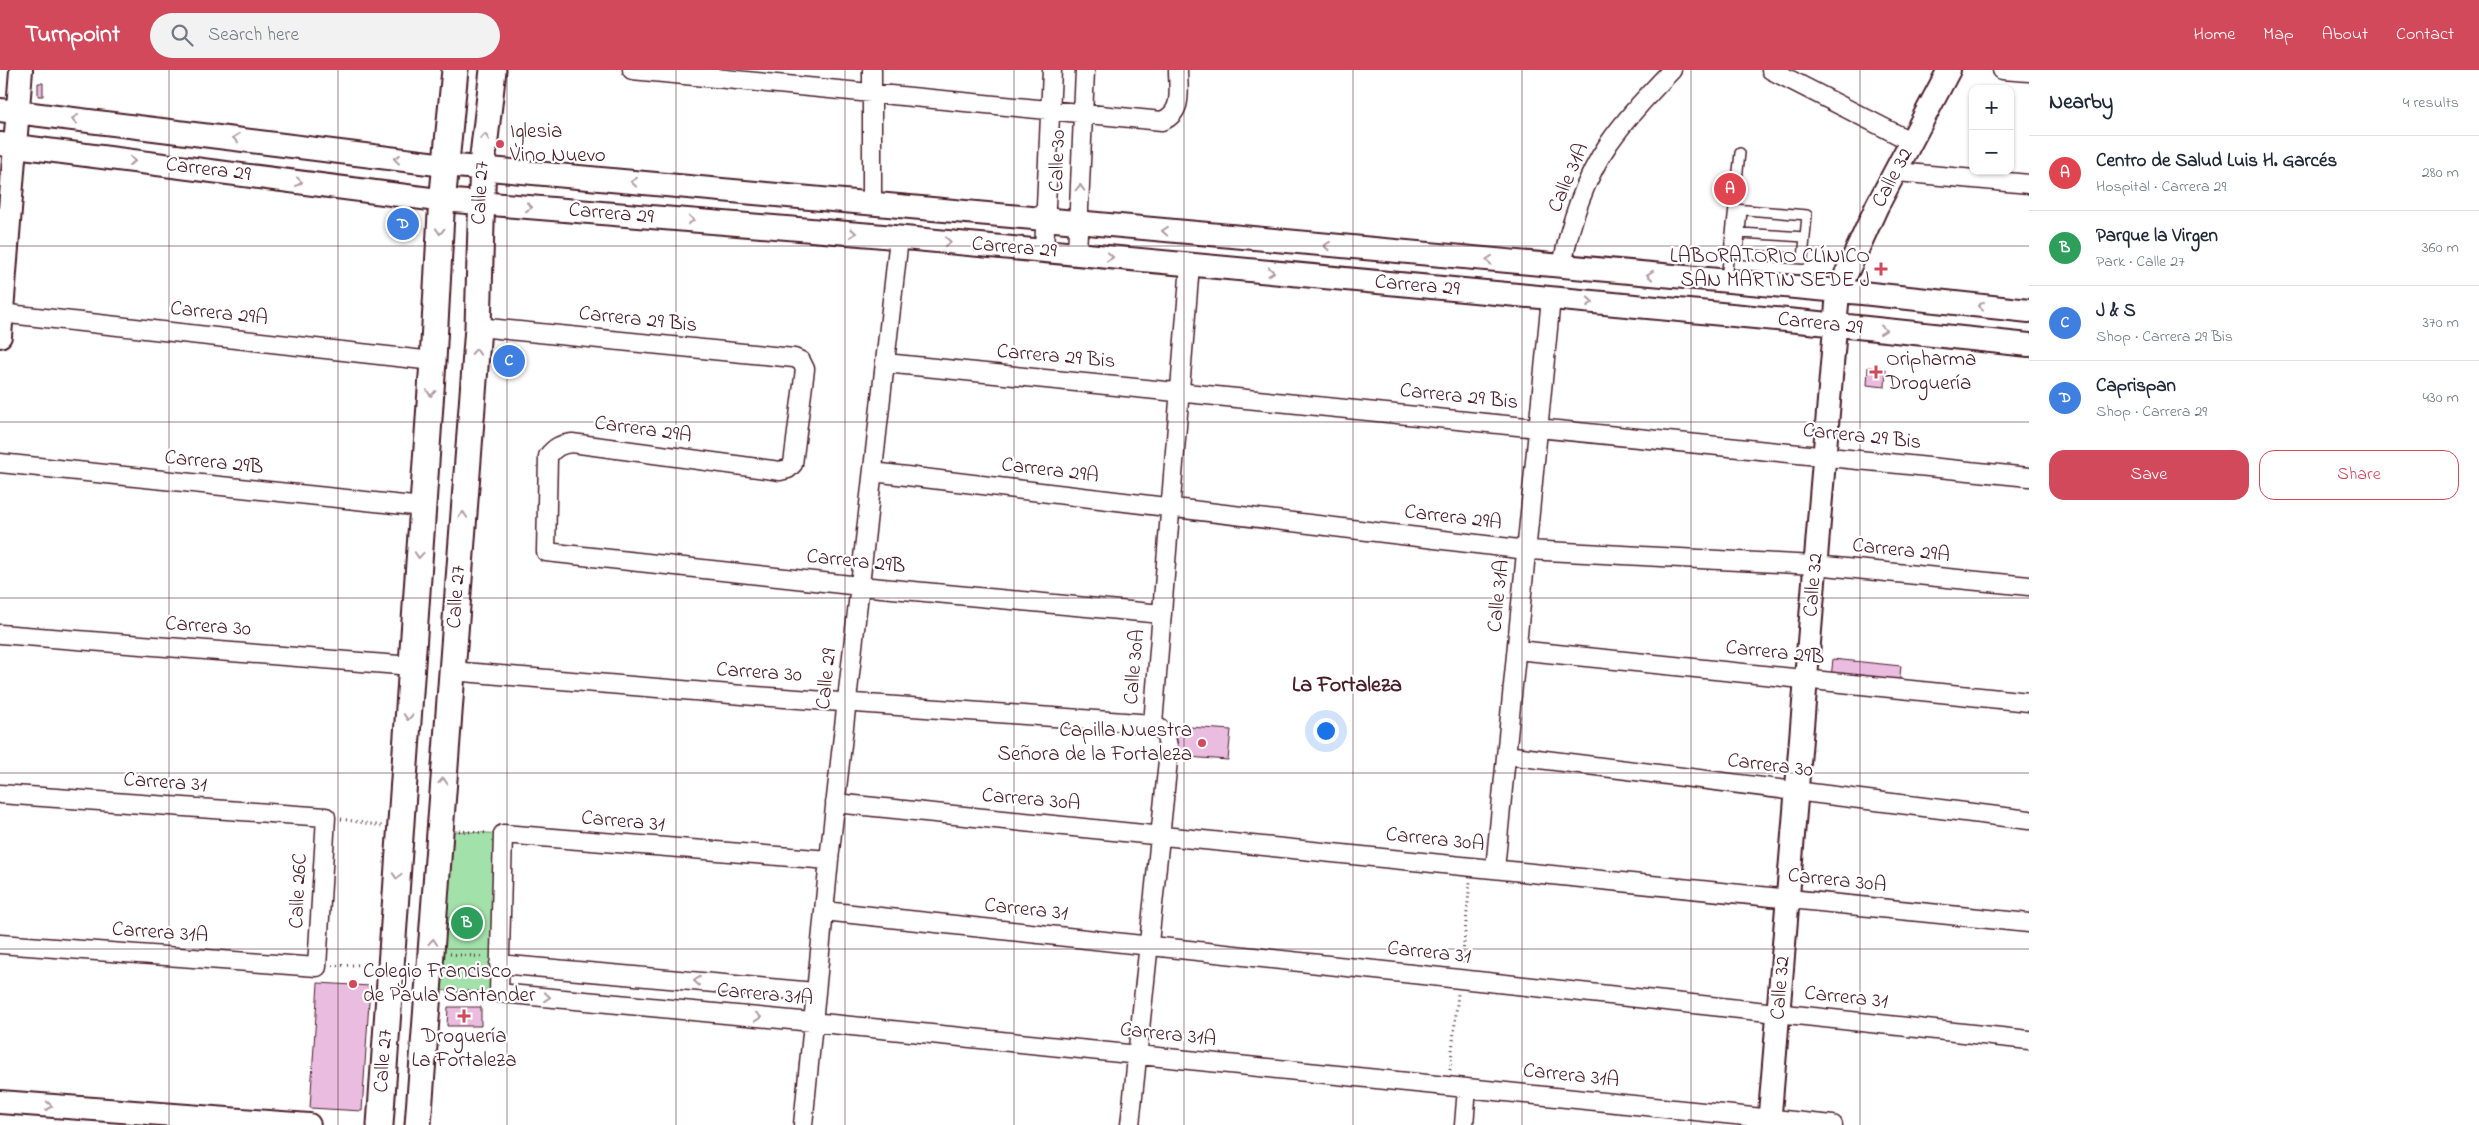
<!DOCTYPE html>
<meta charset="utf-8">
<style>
body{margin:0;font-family:"Indie Flower",sans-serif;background:#f2f2f3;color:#1f2937}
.controls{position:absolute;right:15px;top:15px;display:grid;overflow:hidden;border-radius:10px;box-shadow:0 1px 4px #0004}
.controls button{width:45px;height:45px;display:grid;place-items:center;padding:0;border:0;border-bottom:1px solid #e0e1e3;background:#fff;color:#1f2937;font:25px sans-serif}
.you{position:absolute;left:1325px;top:660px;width:18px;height:18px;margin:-12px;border:4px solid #fff;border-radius:50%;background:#1a73e8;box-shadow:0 0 0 8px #1a73e833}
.badge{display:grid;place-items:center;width:32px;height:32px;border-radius:50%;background:#d1495b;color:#fff;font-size:16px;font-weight:700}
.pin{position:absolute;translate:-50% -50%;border:2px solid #fff;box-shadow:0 1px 5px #0006}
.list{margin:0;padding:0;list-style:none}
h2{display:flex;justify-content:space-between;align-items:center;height:65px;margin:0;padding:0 20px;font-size:21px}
h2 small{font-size:16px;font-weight:400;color:#747a83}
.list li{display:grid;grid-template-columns:32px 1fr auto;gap:15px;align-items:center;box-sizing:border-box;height:75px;padding:0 20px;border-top:1px solid #e0e1e3}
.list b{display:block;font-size:19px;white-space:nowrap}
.list p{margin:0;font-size:16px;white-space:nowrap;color:#747a83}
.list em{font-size:16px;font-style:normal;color:#747a83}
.actions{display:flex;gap:10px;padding:15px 20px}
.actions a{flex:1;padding:11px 0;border:1px solid #d1495b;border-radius:15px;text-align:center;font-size:18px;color:#d1495b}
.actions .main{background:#d1495b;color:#fff}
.icon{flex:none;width:28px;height:28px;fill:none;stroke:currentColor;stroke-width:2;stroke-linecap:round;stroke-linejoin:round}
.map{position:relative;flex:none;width:2029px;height:1055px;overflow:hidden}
header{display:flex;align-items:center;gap:30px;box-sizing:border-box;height:70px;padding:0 25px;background:#d1495b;color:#fff}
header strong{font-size:24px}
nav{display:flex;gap:28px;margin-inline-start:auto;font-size:18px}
.search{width:350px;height:45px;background:#f2f2f3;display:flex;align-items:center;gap:12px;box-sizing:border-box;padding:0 18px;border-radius:28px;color:#747a83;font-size:19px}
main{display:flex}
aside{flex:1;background:#fff}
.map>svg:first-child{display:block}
.green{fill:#a2e1aa;stroke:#76806a}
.building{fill:#eabcdf;stroke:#4a1f2b}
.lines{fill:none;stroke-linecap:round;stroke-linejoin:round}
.service-casing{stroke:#4a1f2b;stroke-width:12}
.minor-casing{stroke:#4a1f2b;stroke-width:21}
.tertiary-casing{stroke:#4a1f2b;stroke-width:26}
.secondary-casing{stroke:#4a1f2b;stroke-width:29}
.path{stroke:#4a1f2b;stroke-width:3;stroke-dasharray:1 4;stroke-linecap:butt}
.service{stroke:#fff;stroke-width:9}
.minor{stroke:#fff;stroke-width:18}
.tertiary{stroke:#fff;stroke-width:22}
.secondary{stroke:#fff;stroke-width:25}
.oneway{stroke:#ae9aa0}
.grid{fill:none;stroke:#4a1f2b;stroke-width:1;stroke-opacity:0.55}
.poi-dot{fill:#d1495b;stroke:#fff;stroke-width:2}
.labels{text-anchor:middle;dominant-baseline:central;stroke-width:4.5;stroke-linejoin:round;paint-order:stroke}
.poi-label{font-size:21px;fill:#4a1f2b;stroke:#fff;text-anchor:start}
.street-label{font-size:21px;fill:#4a1f2b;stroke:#fff}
.neighbourhood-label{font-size:22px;font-weight:bold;fill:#4a1f2b;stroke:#fff}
</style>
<header>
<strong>Turnpoint</strong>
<div class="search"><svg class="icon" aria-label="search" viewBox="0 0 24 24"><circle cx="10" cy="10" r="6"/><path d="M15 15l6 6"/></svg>Search here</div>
<nav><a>Home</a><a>Map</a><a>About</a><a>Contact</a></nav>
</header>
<main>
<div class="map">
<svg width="2029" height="1055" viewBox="0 0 2029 1055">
<rect width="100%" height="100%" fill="#fff"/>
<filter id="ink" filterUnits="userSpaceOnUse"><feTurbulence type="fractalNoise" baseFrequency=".02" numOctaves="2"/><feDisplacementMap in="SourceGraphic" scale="10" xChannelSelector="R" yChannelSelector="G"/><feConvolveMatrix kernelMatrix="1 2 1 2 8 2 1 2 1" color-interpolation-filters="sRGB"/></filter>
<g filter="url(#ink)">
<path class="green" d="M440,760L503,764L499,923L429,920Z"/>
<path class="building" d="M38,13H43V26H38Z
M1868,297L1886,299L1885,317L1867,315Z
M1833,589L1901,596L1899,615L1831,608Z
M1176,656L1231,660L1228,690L1174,686Z
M318,913L370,916L362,1041L310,1038Z
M448,937H481V956H447Z"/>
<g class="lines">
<defs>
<path id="service" d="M1734,139L1807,145L1803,189L1738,184L1742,140
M1740,163L1805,167
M1726,209L1740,83"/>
<path id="minor" d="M632,0L1162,51C1184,42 1178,20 1178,0
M1771,0L1912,72
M2002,0L2029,2
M1897,102L2029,114
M872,134V0
M1044,181L1052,0
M1077,184L1085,0
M1562,197C1569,155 1585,108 1609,73C1628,46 1650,23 1672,0
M0,243L433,291
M478,257L794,288L801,291L805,299L793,394L788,399L780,401L572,373C561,374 555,377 548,386L546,482L860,516L1162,544
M885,293L2029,407
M0,393L423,437
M873,402L1527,480L1815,495L2029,516
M0,564L412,596
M1517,580L2029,632
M451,601L755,626L1153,654L1165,662L1169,681L1130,1055
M1153,654L1190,195
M1506,685L2029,750
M0,724L326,747L317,897L0,874
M835,733L2029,853
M829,790L503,764L499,923L812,952L1833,1055
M1495,799L1551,228
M824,841L2029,970
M499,894L815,922
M803,1055L829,790L899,168
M1464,1055L1467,1018"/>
<path id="tertiary" d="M0,40L445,95L1862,223L2029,241
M0,74L430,129L872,165L1819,253L2029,275
M0,266L21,0
M0,1032L309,1055
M1769,1055L1838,222L1877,136L1949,0"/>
<path id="secondary" d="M380,1055L433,291L441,144L455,0
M418,1055L478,257L483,86L493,0"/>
</defs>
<use href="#service" class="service-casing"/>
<use href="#minor" class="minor-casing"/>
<use href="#tertiary" class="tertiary-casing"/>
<use href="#secondary" class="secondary-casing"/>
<path class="path" d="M341,749L382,756
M459,761L488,763
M450,884L484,887
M1462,893L1470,812
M332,896L371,894
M447,921L483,922
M1450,1000L1458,924"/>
<use href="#service" class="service"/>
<use href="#minor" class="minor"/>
<use href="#tertiary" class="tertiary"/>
<use href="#secondary" class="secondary"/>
</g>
<defs><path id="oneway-chevron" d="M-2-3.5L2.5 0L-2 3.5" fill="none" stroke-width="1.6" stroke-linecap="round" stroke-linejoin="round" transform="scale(1.25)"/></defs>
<g class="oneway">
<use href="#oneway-chevron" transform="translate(75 49) rotate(-173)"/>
<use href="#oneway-chevron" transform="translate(485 67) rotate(-84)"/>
<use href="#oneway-chevron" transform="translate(236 68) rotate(-173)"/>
<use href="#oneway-chevron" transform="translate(397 89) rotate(-173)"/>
<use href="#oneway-chevron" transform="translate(132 91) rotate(7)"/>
<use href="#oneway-chevron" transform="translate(299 112) rotate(7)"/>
<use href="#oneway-chevron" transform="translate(634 112) rotate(-175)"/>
<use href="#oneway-chevron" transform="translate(1080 118) rotate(-88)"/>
<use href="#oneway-chevron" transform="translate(529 137) rotate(5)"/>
<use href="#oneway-chevron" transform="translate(691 150) rotate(5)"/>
<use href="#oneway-chevron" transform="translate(440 161) rotate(93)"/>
<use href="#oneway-chevron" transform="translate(1165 161) rotate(-175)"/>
<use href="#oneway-chevron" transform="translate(853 163) rotate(5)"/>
<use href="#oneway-chevron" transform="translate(948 172) rotate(5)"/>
<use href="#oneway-chevron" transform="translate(1327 176) rotate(-175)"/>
<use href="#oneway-chevron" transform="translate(1110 187) rotate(6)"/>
<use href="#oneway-chevron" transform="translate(1489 190) rotate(-175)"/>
<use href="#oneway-chevron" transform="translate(1271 202) rotate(5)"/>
<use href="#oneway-chevron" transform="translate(1650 205) rotate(-175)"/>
<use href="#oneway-chevron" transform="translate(1590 232) rotate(5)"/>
<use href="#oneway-chevron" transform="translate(1981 236) rotate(-174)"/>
<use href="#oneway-chevron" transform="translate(1883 260) rotate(6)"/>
<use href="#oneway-chevron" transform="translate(476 282) rotate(-86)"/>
<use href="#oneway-chevron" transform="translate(431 323) rotate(94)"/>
<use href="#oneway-chevron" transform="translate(463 445) rotate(-86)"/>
<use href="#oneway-chevron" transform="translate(419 485) rotate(94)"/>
<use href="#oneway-chevron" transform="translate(408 647) rotate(94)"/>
<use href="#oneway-chevron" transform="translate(443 711) rotate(-86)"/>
<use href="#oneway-chevron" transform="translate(397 806) rotate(94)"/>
<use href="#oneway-chevron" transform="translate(433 872) rotate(-86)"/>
<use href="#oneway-chevron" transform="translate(697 911) rotate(-175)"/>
<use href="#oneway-chevron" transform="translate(547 927) rotate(5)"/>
<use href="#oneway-chevron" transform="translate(758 947) rotate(5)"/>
<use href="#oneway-chevron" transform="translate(49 1036) rotate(4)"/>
</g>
</g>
<path class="grid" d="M169,0V1055M338,0V1055M507,0V1055M676,0V1055M845,0V1055M1014,0V1055M1184,0V1055M1353,0V1055M1522,0V1055M1691,0V1055M1860,0V1055M0,176H2029M0,352H2029M0,528H2029M0,703H2029M0,879H2029"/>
<g class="poi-dot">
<circle cx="500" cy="74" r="5"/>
<path d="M1878.5 191.5h5v5h5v5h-5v5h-5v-5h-5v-5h5z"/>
<path d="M1873.5 294.5h5v5h5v5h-5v5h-5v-5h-5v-5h5z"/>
<circle cx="1202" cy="673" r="5"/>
<circle cx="353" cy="914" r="5"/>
<path d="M461.5 938.5h5v5h5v5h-5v5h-5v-5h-5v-5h5z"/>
</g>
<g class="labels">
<g class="poi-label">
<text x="510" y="62">Iglesia<tspan x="510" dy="24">Vino Nuevo</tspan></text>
<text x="1870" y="187" text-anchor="end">LABORATORIO CLÍNICO<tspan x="1870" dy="24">SAN MARTIN SEDE J</tspan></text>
<text x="1886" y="290">Oripharma<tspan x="1886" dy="24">Droguería</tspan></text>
<text x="1192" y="661" text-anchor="end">Capilla Nuestra<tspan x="1192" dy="24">Señora de la Fortaleza</tspan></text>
<text x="363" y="902">Colegio Francisco<tspan x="363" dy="24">de Paula Santander</tspan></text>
<text x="464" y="967" text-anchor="middle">Droguería<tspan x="464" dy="24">La Fortaleza</tspan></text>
</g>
<g class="street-label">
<text transform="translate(1058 91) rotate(-88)">Calle 30</text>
<text transform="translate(208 100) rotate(7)">Carrera 29</text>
<text transform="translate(1569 108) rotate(-67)">Calle 31A</text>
<text transform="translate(1893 108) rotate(-62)">Calle 32</text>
<text transform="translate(481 123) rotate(-87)">Calle 27</text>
<text transform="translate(611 144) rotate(5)">Carrera 29</text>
<text transform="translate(1014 178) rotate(5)">Carrera 29</text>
<text transform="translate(1417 216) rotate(5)">Carrera 29</text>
<text transform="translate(219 244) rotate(6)">Carrera 29A</text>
<text transform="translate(638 250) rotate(6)">Carrera 29 Bis</text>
<text transform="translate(1820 254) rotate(6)">Carrera 29</text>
<text transform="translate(1056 287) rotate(5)">Carrera 29 Bis</text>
<text transform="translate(1459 327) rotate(6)">Carrera 29 Bis</text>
<text transform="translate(643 360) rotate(8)">Carrera 29A</text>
<text transform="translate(1862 367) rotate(6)">Carrera 29 Bis</text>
<text transform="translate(214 393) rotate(6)">Carrera 29B</text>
<text transform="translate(1050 401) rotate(7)">Carrera 29A</text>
<text transform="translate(1453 448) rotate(7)">Carrera 29A</text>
<text transform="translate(1901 481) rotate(6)">Carrera 29A</text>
<text transform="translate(856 492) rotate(6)">Carrera 29B</text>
<text transform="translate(1814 515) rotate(-85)">Calle 32</text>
<text transform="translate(1499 526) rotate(-84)">Calle 31A</text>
<text transform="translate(457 527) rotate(-86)">Calle 27</text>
<text transform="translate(208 557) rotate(4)">Carrera 30</text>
<text transform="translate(1775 583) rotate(6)">Carrera 29B</text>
<text transform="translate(1135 597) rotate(-85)">Calle 30A</text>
<text transform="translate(759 603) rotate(4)">Carrera 30</text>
<text transform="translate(827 609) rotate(-84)">Calle 29</text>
<text transform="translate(1770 696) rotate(7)">Carrera 30</text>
<text transform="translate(165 713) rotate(4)">Carrera 31</text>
<text transform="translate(1031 730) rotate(5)">Carrera 30A</text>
<text transform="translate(623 752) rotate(5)">Carrera 31</text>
<text transform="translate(1435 770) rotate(6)">Carrera 30A</text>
<text transform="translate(1837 811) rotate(6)">Carrera 30A</text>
<text transform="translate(299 821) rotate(-87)">Calle 26C</text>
<text transform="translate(1026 840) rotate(6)">Carrera 31</text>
<text transform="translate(160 863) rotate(4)">Carrera 31A</text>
<text transform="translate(1429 883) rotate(6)">Carrera 31</text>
<text transform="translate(1781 918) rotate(-85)">Calle 32</text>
<text transform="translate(765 925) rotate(5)">Carrera 31A</text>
<text transform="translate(1846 928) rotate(6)">Carrera 31</text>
<text transform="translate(1168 965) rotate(6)">Carrera 31A</text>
<text transform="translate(384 991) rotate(-86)">Calle 27</text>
<text transform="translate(1571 1006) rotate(6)">Carrera 31A</text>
</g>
<g class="neighbourhood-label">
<text x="1347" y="616">La Fortaleza</text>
</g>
</g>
</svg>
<div class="controls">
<button>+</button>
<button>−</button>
</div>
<div class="you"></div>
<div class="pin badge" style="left:1730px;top:119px;background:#e0444e">A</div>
<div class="pin badge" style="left:467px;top:853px;background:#2e9e5b">B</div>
<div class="pin badge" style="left:509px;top:291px;background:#3f7fe0">C</div>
<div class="pin badge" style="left:403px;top:154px;background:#3f7fe0">D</div>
</div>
<aside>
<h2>Nearby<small>4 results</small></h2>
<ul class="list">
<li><span class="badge" style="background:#e0444e">A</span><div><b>Centro de Salud Luis H. Garcés</b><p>Hospital · Carrera 29</p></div><em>280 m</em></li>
<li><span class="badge" style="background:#2e9e5b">B</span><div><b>Parque la Virgen</b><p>Park · Calle 27</p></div><em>360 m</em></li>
<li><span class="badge" style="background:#3f7fe0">C</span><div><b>J &amp; S</b><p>Shop · Carrera 29 Bis</p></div><em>370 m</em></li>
<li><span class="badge" style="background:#3f7fe0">D</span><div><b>Caprispan</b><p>Shop · Carrera 29</p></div><em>430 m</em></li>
</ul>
<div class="actions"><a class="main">Save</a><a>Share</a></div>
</aside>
</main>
